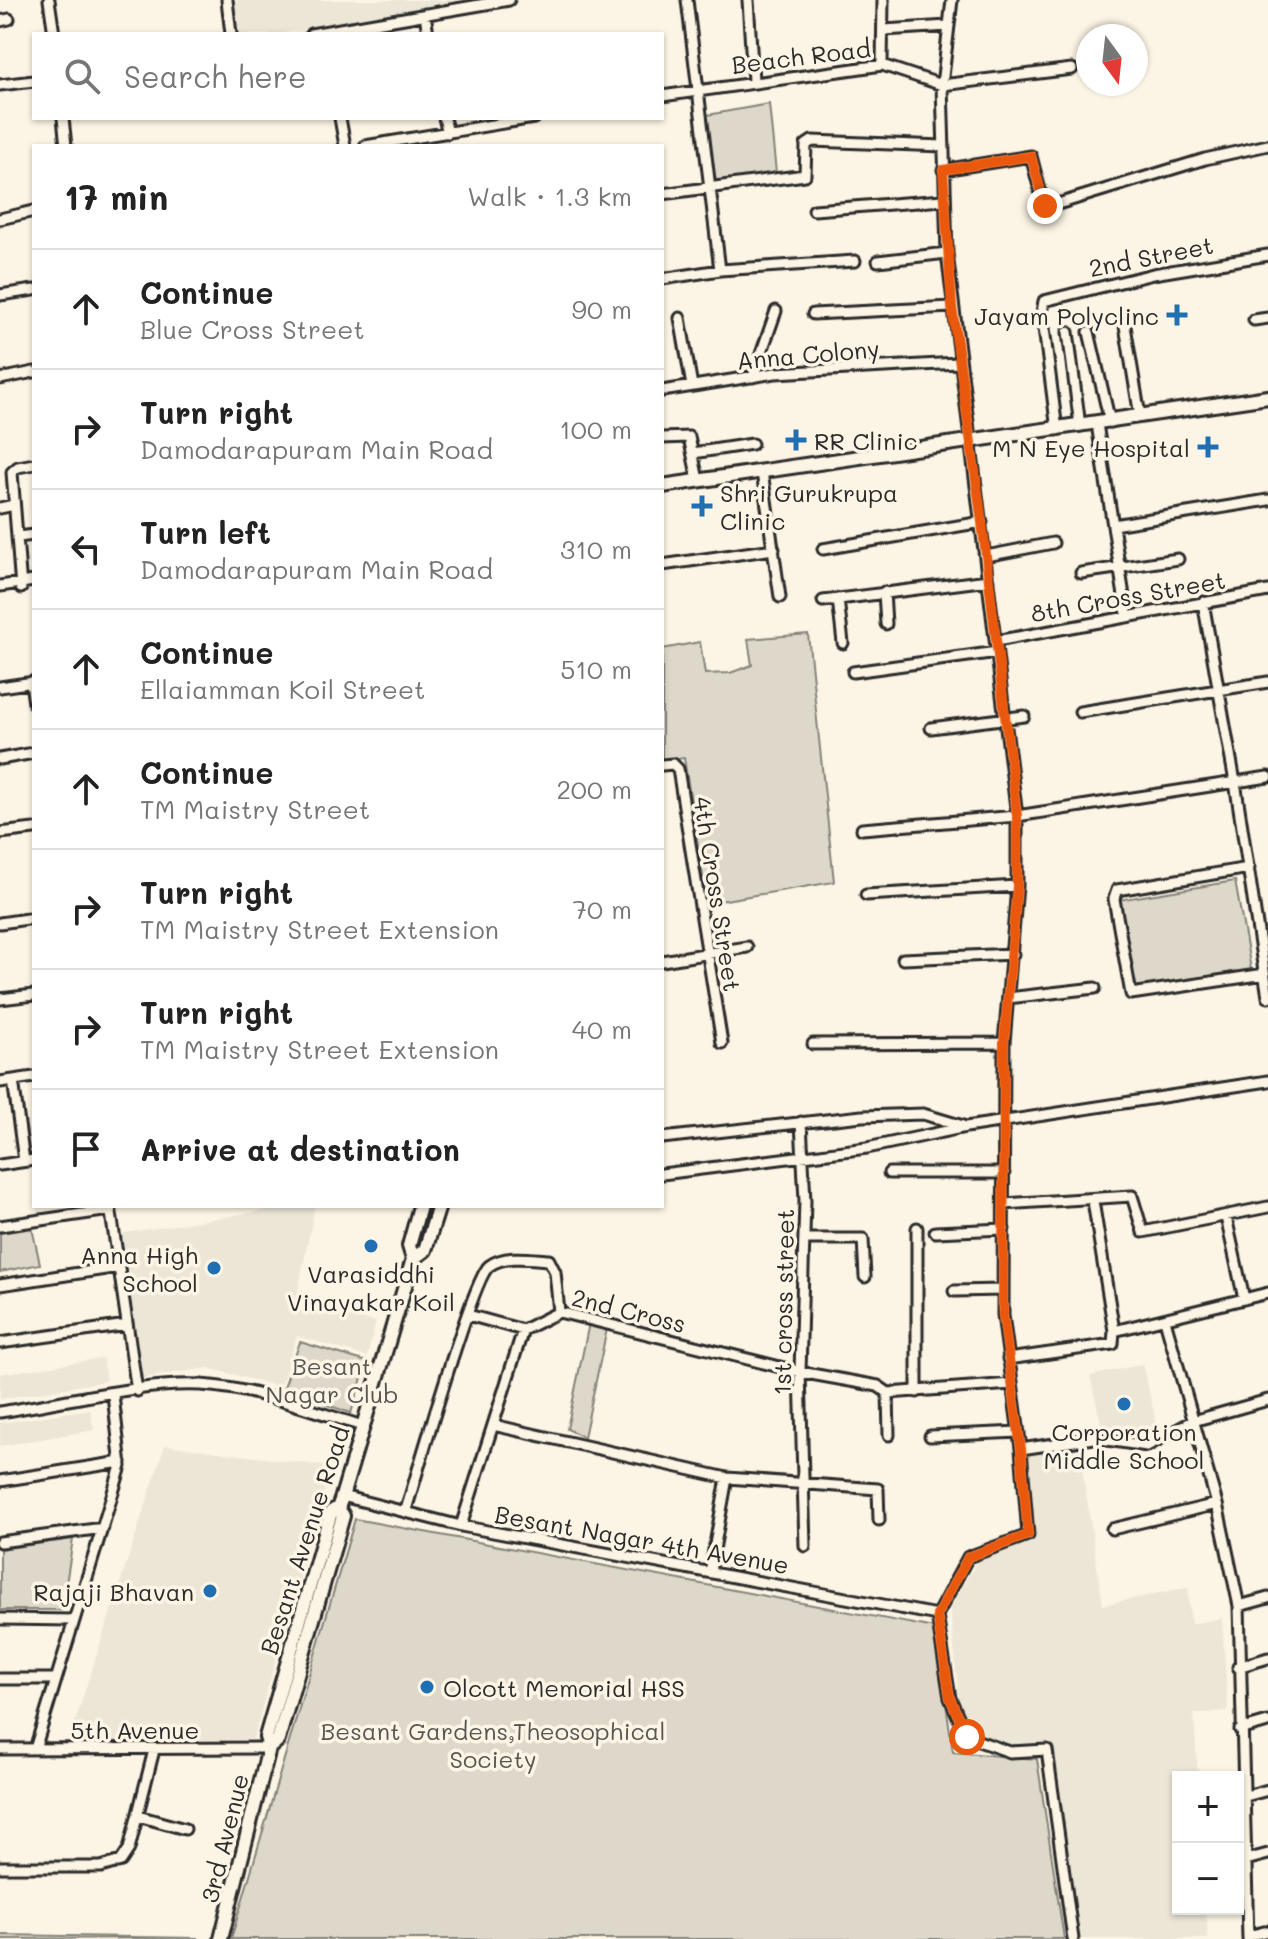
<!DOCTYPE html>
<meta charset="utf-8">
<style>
body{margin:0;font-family:Mali,sans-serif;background:#f2f2f2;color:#222}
.controls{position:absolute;right:24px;bottom:24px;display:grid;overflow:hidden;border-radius:0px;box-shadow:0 2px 6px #0004}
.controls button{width:72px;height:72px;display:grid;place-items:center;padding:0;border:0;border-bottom:2px solid #e0e0e0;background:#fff;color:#222;font:40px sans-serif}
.compass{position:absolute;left:1076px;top:24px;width:72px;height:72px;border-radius:50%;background:#fff;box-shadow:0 2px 6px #0004;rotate:165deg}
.stop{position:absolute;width:24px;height:24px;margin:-18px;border:6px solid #ea580c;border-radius:50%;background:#fff}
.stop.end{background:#ea580c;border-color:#fff;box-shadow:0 2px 8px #0008}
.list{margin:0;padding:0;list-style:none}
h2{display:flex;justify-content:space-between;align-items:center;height:104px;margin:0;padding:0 32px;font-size:34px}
h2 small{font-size:26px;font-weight:400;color:#767676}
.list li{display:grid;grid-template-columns:52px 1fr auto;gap:24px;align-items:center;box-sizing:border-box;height:120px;padding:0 32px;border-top:2px solid #e0e0e0}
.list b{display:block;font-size:30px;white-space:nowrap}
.list p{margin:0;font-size:26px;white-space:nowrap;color:#767676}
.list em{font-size:26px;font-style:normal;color:#767676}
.icon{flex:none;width:44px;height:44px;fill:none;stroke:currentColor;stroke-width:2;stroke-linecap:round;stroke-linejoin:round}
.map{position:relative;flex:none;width:1268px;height:1939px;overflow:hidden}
.search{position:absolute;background:#fff;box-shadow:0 2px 6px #0004;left:32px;top:32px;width:632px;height:88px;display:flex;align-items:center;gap:20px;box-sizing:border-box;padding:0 28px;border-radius:0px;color:#767676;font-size:30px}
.panel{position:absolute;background:#fff;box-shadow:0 2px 6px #0004;left:32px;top:144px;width:632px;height:1064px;border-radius:0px}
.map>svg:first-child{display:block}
.built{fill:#ece6d7}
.green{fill:#ded8ca;stroke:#84827a;stroke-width:2}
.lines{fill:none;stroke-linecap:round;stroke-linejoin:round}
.minor-casing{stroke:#2b2b2b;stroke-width:15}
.major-casing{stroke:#2b2b2b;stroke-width:18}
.minor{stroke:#fcf5e5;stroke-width:9}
.major{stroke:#fcf5e5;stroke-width:12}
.route{stroke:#ea580c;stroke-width:10}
.poi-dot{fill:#1f6fb2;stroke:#fcf5e5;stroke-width:3}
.labels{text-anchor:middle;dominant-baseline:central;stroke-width:7;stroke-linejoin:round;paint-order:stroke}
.street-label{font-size:24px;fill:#2b2b2b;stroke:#fcf5e5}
.poi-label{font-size:24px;fill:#2b2b2b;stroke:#fcf5e5;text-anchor:end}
.park-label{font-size:24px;fill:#585653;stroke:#fcf5e5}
</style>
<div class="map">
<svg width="1268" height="1939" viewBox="0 0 1268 1939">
<rect width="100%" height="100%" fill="#fcf5e5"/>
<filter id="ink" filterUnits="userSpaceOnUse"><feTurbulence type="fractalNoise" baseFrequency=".0125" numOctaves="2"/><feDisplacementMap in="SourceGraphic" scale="16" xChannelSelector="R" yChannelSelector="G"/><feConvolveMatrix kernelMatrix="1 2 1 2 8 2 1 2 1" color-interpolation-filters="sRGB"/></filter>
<g filter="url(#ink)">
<path class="built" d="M234,0H477L276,34H238Z
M292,1206H315L296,1301L376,1322L367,1357L297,1336L280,1387L208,1368L143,1378L119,1234Z
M103,1358L106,1381L0,1399V1374Z
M1143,1364L1158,1432L1138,1439L1104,1436L1090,1376Z
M90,1409L94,1430L0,1446V1423Z
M165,1445L331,1467L253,1739L68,1743Z
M1079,1447L1103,1605L1188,1587L1191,1624L1222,1618L1228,1711L1194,1714L1198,1777H1178V1909H1206L1208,1939H1078L1052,1745H1010L973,1734L959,1699L950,1608L979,1558L1033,1539L1028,1450Z"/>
<path class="green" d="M769,104L776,173L713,182L707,115Z
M808,634L834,882L707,903L684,758L662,761V649L700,642L705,674L730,673L752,665L748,639Z
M1235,881L1251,969L1132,989L1118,900Z
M32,1228L40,1264L0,1272V1233Z
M589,1323L607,1329L584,1437L567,1429Z
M300,1342L367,1362L351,1413L283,1390Z
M355,1519L935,1628L953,1752L1037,1759L1064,1939H231Z
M73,1539L62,1610H0V1549Z
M0,1935L199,1938L0,1939Z"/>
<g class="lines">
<defs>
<path id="minor" d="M49,0L54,34
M227,0L231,34
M687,0L720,270
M748,0L753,81
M425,14L428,34
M0,21L9,19
M884,30L948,26
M311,34L509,0
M882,65L883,0
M0,85L34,81
M662,96L882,65L942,85L1072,69
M63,118L66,146
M340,118L345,146
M444,118L448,133
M365,146L534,118
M943,170L1031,156L1043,202L1048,207L1205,159L1268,145
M662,194L805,175L806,145L812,141L943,146
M814,210L943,200
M0,219L34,211
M878,261L947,253
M662,279L720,270L855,261
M0,295L34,290
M813,314L952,307
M680,318L692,386
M1124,320L1140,416
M1254,320L1268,318
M1068,332L1080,426
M1089,332L1110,422
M753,377L776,311
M0,379L34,372
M662,391L775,373L958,363
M1097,424L1127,615
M1057,430L1042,312L1044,301L1153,274L1268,255
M662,438L689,437L698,480
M693,453L752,444
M762,472L780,597
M0,508L14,505
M1113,525L1268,500
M18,537L34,535
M823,549L982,522
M986,556L1053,543
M662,565L774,549
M1081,573L1178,559
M0,586L34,581
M21,588L12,472L18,467L34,464
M884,592L886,624
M838,599L843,643
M823,601L988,580
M1203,602L1235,782L1268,997
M996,641L1268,591
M853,672L997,652
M31,682L34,704
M0,687L34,682
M1080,712L1268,682
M931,728L1024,716
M0,759L34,753
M662,765L673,764L678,769L722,1043
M862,829L1017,816L1268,777
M0,833L34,829
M1249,868L1117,890L1114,899L1131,994L1265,974
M866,895L1017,886
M0,923L34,918
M903,959L1013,954
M662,961L747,947
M1008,998L1095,988
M0,999L34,995
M813,1044L1004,1043
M13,1080L24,1161
M0,1082L34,1077
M801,1122L805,1201L800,1372L805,1546
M662,1138L862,1116L923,1114L963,1126
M0,1165L34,1160
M889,1173H1004
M662,1174L867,1148L966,1127L1268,1081
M1004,1204L1132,1196L1143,1232L1268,1207
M110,1206L137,1391
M1226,1217L1244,1299
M0,1226L110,1210
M917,1228V1392
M935,1232L1004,1229
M805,1239H863L865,1277
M0,1285L119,1267
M954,1291L1003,1290
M468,1315L523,1330
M1165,1320L1217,1504L1239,1606L1248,1939
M1114,1331L1268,1293
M0,1343L127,1325
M1008,1359L1113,1344L1114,1331L1093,1201
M888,1393L1012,1384
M0,1412C59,1403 145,1382 201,1385C255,1388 311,1411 363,1426
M493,1425L727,1478L878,1489L879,1520
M930,1436L1019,1432
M1021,1449L1094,1438L1147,1446L1193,1421L1268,1400
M0,1481L121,1462
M342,1496L461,1526L937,1615
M406,1510C416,1477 473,1278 489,1266C505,1254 531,1259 549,1260L555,1272L559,1312
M461,1526L523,1330L559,1312L800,1372L878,1386L888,1393L889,1435
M1112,1529L1217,1504
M0,1542L103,1528
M710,1572L727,1478
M1239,1606L1268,1598
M937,1615L968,1557L1028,1535L1021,1449L1003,1315L1004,1043L1017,886V816L947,253L942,85L952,0
M937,1615L950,1698L967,1737L1010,1752L1047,1750L1073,1939
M0,1619L74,1620
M1238,1667L1268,1658
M0,1679H56
M1240,1730L1268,1722
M0,1749L269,1748
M35,1749L121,1466L113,1395
M1242,1797L1268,1790
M138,1816L185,1829
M1246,1860L1268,1854
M0,1867H101L121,1861L129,1849L154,1750
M1248,1936L1268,1931"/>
<path id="major" d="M662,486L1268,397
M413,1259L425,1250L439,1206
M269,1748L278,1740L343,1516L338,1508
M221,1939L269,1748L266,1737L331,1512L338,1508L341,1500L413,1259L409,1246L420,1206"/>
</defs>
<use href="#minor" class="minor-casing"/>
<use href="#major" class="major-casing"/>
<use href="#minor" class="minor"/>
<use href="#major" class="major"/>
</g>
</g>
<g class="lines" filter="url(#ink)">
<path class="route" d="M967,1737L950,1698L937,1615L968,1557L1028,1535L1021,1449L1003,1315L1004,1043L1017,886V816L982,522L952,307L943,170L1031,156L1045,206"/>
</g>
<g class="poi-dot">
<path d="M1173 303h8v8h8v8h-8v8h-8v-8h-8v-8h8z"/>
<path d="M792 428h8v8h8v8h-8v8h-8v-8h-8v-8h8z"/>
<path d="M1204 435h8v8h8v8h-8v8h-8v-8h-8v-8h8z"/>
<path d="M698 494h8v8h8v8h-8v8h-8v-8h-8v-8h8z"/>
<circle cx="371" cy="1246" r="8"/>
<circle cx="214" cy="1268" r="8"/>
<circle cx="1124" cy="1404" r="8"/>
<circle cx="210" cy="1591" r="8"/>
<circle cx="427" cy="1687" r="8"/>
</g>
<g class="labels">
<g class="street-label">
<text transform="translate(801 56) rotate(-7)">Beach Road</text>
<text transform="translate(1151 256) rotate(-11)">2nd Street</text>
<text transform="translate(808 354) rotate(-5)">Anna Colony</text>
<text transform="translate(1128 596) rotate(-10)">8th Cross Street</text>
<text transform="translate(718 894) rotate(81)">4th Cross Street</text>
<text transform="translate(783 1302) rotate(-89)">1st cross street</text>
<text transform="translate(629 1310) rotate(14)">2nd Cross</text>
<text transform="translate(642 1539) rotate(10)">Besant Nagar 4th Avenue</text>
<text transform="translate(304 1540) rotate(-72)">Besant Avenue Road</text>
<text x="135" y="1729">5th Avenue</text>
<text transform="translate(224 1838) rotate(-76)">3rd Avenue</text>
</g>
<g class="poi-label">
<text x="1159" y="315">Jayam Polyclinc</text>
<text x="814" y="440" text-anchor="start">RR Clinic</text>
<text x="1190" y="447">M N Eye Hospital</text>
<text x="720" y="492" text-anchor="start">Shri Gurukrupa<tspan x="720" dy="28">Clinic</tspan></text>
<text x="198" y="1254">Anna High<tspan x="198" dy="28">School</tspan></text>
<text x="371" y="1273" text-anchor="middle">Varasiddhi<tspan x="371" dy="28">Vinayakar Koil</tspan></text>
<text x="1124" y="1431" text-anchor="middle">Corporation<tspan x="1124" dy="28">Middle School</tspan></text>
<text x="194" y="1591">Rajaji Bhavan</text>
<text x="443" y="1687" text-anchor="start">Olcott Memorial HSS</text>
</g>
<g class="park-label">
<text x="332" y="1365">Besant<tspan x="332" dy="28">Nagar Club</tspan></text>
<text x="493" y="1730">Besant Gardens,Theosophical<tspan x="493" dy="28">Society</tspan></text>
</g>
</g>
</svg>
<div class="controls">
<button>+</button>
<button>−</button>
</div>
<svg class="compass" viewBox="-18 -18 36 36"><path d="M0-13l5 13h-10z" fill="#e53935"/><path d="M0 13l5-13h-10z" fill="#767676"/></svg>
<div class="stop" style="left:967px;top:1737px"></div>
<div class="stop end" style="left:1045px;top:206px"></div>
<div class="search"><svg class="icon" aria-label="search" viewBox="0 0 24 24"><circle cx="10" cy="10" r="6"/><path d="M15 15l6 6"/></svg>Search here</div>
<section class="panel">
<h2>17 min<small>Walk · 1.3 km</small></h2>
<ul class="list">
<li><svg class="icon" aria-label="ahead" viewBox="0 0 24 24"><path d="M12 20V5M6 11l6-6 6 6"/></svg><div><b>Continue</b><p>Blue Cross Street</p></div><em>90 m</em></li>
<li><svg class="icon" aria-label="right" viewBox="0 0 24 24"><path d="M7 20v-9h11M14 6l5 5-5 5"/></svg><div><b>Turn right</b><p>Damodarapuram Main Road</p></div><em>100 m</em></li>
<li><svg class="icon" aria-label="left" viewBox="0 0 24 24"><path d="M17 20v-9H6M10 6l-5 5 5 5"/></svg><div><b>Turn left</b><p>Damodarapuram Main Road</p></div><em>310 m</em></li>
<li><svg class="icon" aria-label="ahead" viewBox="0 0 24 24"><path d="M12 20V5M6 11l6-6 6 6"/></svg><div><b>Continue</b><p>Ellaiamman Koil Street</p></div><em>510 m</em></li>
<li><svg class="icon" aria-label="ahead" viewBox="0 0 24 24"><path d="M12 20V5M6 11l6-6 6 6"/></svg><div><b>Continue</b><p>TM Maistry Street</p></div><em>200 m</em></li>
<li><svg class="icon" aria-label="right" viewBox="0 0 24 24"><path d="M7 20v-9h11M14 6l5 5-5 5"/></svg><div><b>Turn right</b><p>TM Maistry Street Extension</p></div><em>70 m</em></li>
<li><svg class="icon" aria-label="right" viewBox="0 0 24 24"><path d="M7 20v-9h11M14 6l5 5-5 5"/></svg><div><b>Turn right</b><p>TM Maistry Street Extension</p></div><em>40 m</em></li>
<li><svg class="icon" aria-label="arrive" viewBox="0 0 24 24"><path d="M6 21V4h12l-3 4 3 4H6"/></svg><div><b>Arrive at destination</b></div></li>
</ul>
</section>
</div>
